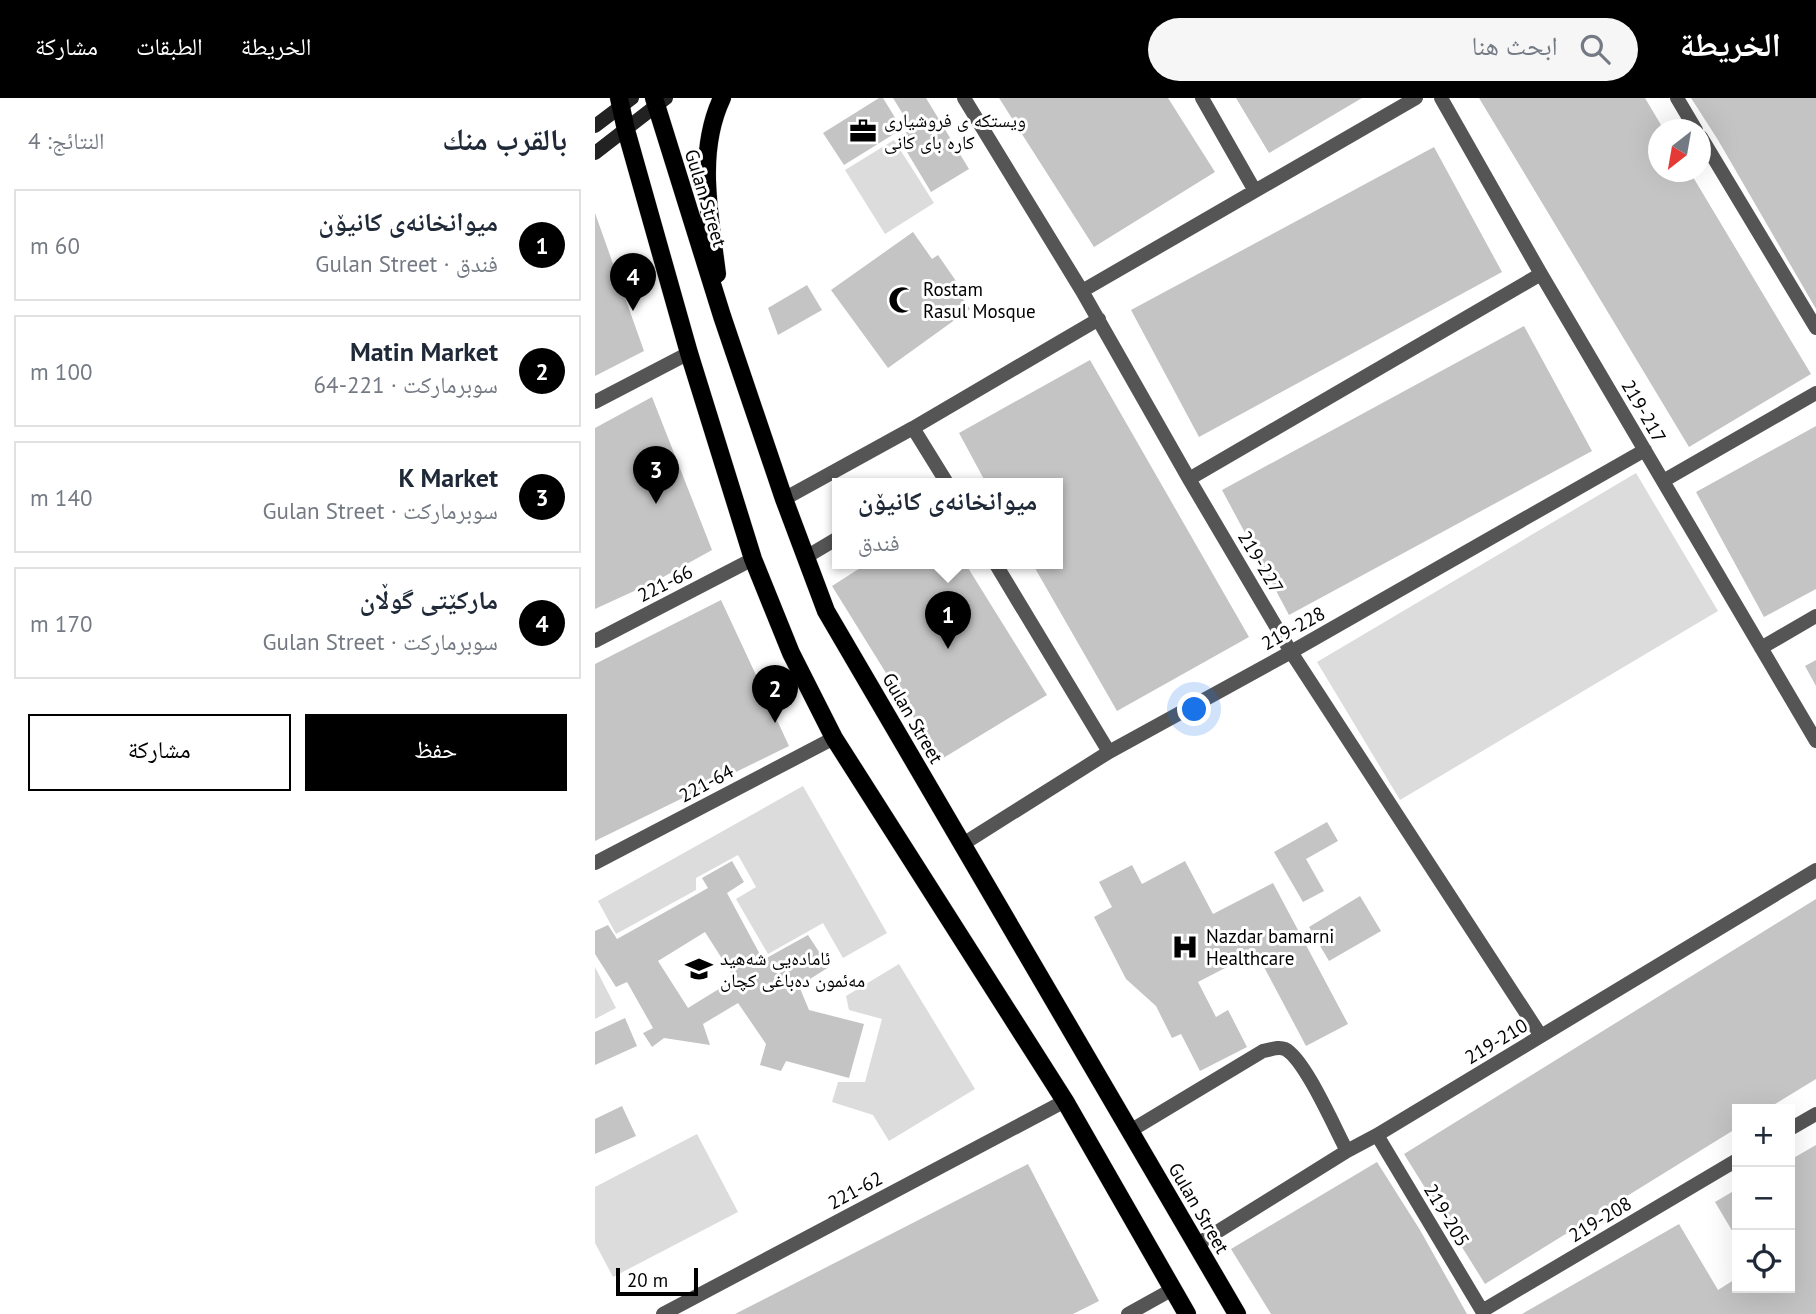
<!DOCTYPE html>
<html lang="ar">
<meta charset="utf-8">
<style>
body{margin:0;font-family:"PT Sans","Noto Naskh Arabic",sans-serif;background:#f6f6f7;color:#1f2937;direction:rtl}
.controls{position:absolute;right:21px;bottom:21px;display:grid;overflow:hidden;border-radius:0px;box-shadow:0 7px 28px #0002}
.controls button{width:63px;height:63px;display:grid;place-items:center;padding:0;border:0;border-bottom:2px solid #e0e1e3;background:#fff;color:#1f2937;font:35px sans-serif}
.compass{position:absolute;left:1053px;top:21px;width:63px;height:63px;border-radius:50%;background:#fff;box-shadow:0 7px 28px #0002;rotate:211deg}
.scale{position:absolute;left:21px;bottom:18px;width:82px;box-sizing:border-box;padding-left:7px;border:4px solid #000;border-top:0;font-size:19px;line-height:24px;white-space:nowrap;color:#000;-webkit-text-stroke:5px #fff;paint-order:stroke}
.you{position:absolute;left:600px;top:612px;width:24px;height:24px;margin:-18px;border:5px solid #fff;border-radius:50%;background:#1a73e8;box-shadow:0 0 0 10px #1a73e833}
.badge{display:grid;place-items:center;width:46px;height:46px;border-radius:50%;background:#000;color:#fff;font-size:23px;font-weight:700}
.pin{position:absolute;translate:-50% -58px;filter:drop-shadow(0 2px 4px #0008)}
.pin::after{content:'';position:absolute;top:37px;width:24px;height:21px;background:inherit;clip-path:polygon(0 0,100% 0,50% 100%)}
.popup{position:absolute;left:237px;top:380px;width:231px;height:91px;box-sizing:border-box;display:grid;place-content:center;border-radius:0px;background:#fff;filter:drop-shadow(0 2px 5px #0005);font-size:23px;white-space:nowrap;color:#747a83}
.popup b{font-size:26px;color:#1f2937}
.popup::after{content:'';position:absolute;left:50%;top:100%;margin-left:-14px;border:14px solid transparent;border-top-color:#fff}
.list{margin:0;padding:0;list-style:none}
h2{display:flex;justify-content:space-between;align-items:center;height:91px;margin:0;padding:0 28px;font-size:30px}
h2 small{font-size:23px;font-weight:400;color:#747a83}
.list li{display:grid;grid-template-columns:46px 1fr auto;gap:21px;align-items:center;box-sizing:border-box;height:112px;margin:0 14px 14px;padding:0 14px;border:2px solid #e0e1e3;border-radius:0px}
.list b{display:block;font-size:26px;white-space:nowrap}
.list p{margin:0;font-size:23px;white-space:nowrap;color:#747a83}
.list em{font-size:23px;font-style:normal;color:#747a83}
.actions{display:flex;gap:14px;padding:21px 28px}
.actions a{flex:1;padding:16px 0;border:2px solid #000;border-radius:0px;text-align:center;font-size:24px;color:#000}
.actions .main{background:#000;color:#fff}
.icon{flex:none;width:38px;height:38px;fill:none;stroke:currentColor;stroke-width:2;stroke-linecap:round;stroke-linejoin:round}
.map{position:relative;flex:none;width:1221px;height:1216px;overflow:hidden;direction:ltr}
header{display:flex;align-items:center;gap:42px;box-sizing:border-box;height:98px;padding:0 35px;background:#000;color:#fff}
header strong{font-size:33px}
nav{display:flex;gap:38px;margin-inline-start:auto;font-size:24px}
.search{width:490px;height:63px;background:#f6f6f7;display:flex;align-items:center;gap:18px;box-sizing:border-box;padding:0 24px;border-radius:38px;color:#747a83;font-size:26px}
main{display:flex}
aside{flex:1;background:#fff}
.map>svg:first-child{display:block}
.green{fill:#dcdcdc}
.building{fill:#c4c4c4;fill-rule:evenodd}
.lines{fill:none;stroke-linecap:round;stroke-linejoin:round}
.primary-casing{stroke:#dbdbdb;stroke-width:19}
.lane{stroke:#555;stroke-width:14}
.street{stroke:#555;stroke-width:14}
.secondary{stroke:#222;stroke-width:14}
.primary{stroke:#000;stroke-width:18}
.labels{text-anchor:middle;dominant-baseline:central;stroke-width:6;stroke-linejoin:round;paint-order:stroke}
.poi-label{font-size:19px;fill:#000;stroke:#fff;text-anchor:start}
.street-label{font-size:19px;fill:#000;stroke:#fff}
</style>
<header>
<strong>الخريطة</strong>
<div class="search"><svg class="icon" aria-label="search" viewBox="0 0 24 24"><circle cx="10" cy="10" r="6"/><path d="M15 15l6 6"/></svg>ابحث هنا</div>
<nav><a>الخريطة</a><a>الطبقات</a><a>مشاركة</a></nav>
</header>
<main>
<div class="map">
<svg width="1221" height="1216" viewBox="0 0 1221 1216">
<rect width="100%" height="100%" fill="#fff"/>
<path class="green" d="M299,42L339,105L290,136L250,72Z
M1041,375L1123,513L805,702L722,564Z
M208,688L292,835L248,860L228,825L173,856L141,801L161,789L143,757L101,780V792L21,836L3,803Z
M304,866L380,991L294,1043L278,1017L237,1004L243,984H270L287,921L254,912L251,898Z
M0,869L21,910L0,921Z
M102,1036L143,1114L18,1179L0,1145V1089Z"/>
<path class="building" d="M284,0H288L307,31L249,67L228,35Z
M298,0H331L374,71L336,94L303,39L317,31Z
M404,0H573L620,74L499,149Z
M641,0H767L674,55Z
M884,0H1050L1069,32H1063V74H1095L1216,276L1094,349Z
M1096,0H1221V211L1123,42Z
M839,49L907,174L604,339L536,212Z
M0,115L49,253L0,278Z
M318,134L337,161L343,157L361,183L357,186L375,211L293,270L236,192Z
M212,187L227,212L183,237L173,210Z
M929,228L997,353L694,517L627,392Z
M495,262L654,539L522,613L437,465H463V385H391L364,335Z
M57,299L117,452L61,483L0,511V330Z
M1221,328V491L1169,519L1101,394Z
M273,465H370L452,597L345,662L237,488Z
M126,502L194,648L0,743V566Z
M1221,562V588L1210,568Z
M732,724L743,743L711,761L729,793L708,804L679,754Z
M137,763L149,784L132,795L168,862L213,837L234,869L204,888L214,912L269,926L254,980L191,963L186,973L165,967L171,946L143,905L108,926L115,947L69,940L57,949L48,935L58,930L32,884L21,889L0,856V833L13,827L22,841L113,790L107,780ZM110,834L140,881L93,910L63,863Z
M590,763L618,816L678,785L753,926L711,948L661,854L603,884L621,919L633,912L652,949L605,973L586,936L577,940L561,908L531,881L499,819L517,809L504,784L537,767L547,786Z
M765,798L786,833L734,863L714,829Z
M1221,801V981L1172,1011H1142V1030L890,1186L809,1056Z
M30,920L42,948L0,967V934Z
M27,1008L41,1038L0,1056V1021Z
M1221,1047V1216H927L1084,1126L1123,1192L1142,1180V1190H1195V1062Z
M782,1064L825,1132L872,1216H676L636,1151Z
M433,1066L504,1203L478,1216H140Z
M1142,1091V1141L1120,1104Z"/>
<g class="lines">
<defs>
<path id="primary" d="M24,0L31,32L94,255L158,461L196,555L239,640L470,1003L592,1216
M59,0L127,218L189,401L231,513L642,1216
M122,176C115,118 101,55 127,0"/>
</defs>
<use href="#primary" class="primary-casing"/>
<path class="lane" d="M211,459L243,440"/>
<path class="street" d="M369,0L487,193L594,381L696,554L946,938
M607,0L660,93
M846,0L946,176L1221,643
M1082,0L1101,32
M1106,39L1221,230
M487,193L821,0
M0,304L94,255
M318,330L352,385
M594,381L946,176
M1068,383L1221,295
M189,401L318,330L504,221
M400,465L514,654
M0,543L158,461
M1166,550L1221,518
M368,746L514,654L696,554L1050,352
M0,765L239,640
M1195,1031L1221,1016
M535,1033L668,953C675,952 683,948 690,951C710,961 740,1031 752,1053
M782,1037L889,1216
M601,1147L752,1053L782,1037L1221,772
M887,1213L1142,1062
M68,1216L470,1003
M533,1216L578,1191"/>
<path class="secondary" d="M0,28L37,0
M0,55L71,0"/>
<use href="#primary" class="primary"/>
</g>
<defs>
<symbol id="office-bare" viewBox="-9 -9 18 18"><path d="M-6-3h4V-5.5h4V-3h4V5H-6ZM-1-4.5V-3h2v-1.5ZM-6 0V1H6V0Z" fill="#000" stroke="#fff" stroke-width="2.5" paint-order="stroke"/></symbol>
<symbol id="mosque-bare" viewBox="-9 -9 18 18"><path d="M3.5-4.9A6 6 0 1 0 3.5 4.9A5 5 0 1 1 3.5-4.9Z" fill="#000" stroke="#fff" stroke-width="2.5" paint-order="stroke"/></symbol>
<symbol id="hospital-bare" viewBox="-9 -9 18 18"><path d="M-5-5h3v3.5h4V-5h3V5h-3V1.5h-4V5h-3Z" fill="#000" stroke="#fff" stroke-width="2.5" paint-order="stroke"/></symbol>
<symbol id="school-bare" viewBox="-9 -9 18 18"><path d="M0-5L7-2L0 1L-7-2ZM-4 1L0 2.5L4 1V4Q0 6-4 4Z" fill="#000" stroke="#fff" stroke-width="2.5" paint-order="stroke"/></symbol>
</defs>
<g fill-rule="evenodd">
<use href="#office-bare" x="249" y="14" width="38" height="38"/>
<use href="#mosque-bare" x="288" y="183" width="38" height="38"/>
<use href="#hospital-bare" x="571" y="830" width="38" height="38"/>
<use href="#school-bare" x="85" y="852" width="38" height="38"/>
</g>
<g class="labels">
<g class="poi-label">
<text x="289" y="22">ويستكه ى فروشيارى<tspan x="289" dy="22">كاره باى كانى</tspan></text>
<text x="328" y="191">Rostam<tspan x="328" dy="22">Rasul Mosque</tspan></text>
<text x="611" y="838">Nazdar bamarni<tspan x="611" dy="22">Healthcare</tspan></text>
<text x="125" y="860">ئامادەیی شەهید<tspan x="125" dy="22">مەئمون دەباغی کچان</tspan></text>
</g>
<g class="street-label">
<text transform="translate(111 100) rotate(73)">Gulan Street</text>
<text transform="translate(1049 313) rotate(60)">219-217</text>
<text transform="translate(666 464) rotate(59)">219-227</text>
<text transform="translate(70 485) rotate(-27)">221-66</text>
<text transform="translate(698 530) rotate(-29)">219-228</text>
<text transform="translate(318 620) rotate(60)">Gulan Street</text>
<text transform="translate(111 685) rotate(-28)">221-64</text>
<text transform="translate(901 943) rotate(-31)">219-210</text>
<text transform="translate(260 1092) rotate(-28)">221-62</text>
<text transform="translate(604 1110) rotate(60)">Gulan Street</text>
<text transform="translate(852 1117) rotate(59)">219-205</text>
<text transform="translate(1005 1121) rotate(-31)">219-208</text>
</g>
</g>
</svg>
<div class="controls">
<button>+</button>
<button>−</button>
<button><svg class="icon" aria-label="locate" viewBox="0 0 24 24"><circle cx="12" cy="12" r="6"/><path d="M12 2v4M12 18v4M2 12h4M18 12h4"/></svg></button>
</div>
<svg class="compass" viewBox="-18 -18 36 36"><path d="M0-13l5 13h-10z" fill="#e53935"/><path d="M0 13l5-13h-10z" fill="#747a83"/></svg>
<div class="scale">20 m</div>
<div class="you"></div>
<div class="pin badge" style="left:353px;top:551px">1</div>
<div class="popup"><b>میوانخانەی کانیۆن</b>فندق</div>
<div class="pin badge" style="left:180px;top:625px">2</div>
<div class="pin badge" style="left:61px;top:406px">3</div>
<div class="pin badge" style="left:38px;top:213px">4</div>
</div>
<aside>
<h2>بالقرب منك<small>النتائج: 4</small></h2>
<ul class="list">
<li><span class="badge">1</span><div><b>میوانخانەی کانیۆن</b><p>فندق · Gulan Street</p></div><em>60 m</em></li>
<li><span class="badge">2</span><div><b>Matin Market</b><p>سوبرماركت · 221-64</p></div><em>100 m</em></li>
<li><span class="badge">3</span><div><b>K Market</b><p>سوبرماركت · Gulan Street</p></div><em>140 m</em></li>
<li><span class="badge">4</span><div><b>مارکێتی گوڵان</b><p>سوبرماركت · Gulan Street</p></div><em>170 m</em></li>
</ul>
<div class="actions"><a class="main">حفظ</a><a>مشاركة</a></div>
</aside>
</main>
